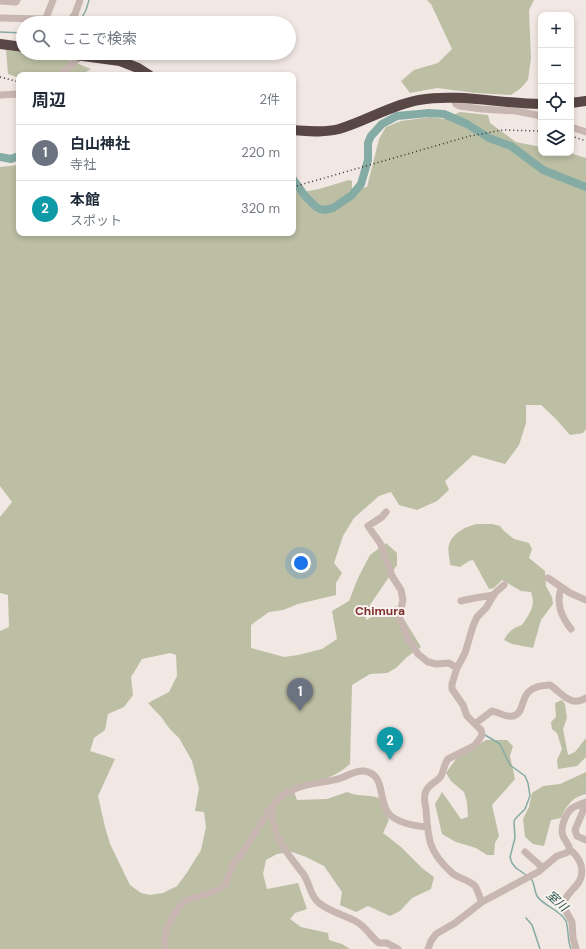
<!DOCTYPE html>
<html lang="ja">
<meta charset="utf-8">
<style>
body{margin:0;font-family:"DM Sans","Noto Sans JP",sans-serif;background:#f2f2f3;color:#1f2937}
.controls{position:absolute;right:12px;top:12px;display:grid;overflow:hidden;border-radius:8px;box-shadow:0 2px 6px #0003}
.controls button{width:36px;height:36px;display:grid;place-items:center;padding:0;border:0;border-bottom:1px solid #e0e1e3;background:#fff;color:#1f2937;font:20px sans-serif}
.you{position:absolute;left:301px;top:563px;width:14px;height:14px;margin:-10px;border:3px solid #fff;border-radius:50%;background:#1a73e8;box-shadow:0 0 0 6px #1a73e833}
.badge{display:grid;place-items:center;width:26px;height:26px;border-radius:50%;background:#ea580c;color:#fff;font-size:13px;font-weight:700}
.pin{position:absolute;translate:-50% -33px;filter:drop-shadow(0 1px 2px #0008)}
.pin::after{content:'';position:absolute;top:21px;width:14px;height:12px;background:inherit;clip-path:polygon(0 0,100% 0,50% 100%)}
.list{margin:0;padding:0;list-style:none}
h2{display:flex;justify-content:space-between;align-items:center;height:52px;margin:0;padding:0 16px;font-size:17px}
h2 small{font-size:13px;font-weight:400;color:#747a83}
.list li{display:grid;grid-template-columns:26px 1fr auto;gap:12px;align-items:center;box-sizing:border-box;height:56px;padding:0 16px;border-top:1px solid #e0e1e3}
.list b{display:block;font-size:15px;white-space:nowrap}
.list p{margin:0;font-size:13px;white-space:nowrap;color:#747a83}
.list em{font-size:13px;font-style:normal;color:#747a83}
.icon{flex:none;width:22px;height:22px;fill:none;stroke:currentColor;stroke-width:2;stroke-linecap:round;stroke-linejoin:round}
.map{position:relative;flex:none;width:586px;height:949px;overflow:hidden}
.search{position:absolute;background:#fff;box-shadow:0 2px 6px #0003;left:16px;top:16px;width:280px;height:44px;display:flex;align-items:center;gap:10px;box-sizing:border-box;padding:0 14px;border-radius:22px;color:#747a83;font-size:15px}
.panel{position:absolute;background:#fff;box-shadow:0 2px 6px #0003;left:16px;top:72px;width:280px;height:164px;border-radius:8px}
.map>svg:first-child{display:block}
.green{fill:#bcbfa4;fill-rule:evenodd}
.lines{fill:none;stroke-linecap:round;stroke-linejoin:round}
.stream{stroke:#85aba5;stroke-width:1.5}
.river{stroke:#85aba5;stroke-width:8}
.minor{stroke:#c8b6b0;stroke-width:7}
.highway{stroke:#584745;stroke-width:10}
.rail{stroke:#382e2d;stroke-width:1.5;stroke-dasharray:1 3;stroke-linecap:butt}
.labels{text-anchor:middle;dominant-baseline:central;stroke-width:4;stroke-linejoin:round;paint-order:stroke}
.neighbourhood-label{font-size:12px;font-weight:bold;fill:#7e322f;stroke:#f9f2ef}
.water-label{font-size:12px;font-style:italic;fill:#27554f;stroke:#f9f2ef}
</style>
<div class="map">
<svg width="586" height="949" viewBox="0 0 586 949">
<rect width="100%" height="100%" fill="#f1e7e3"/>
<path class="green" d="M427,0H534L529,10L531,58L528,80L521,88L511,95L476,93L437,88L410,93L401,81L414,70L438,63L452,49L431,4Z
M6,50L66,59L91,69L81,75H19V78L8,74Z
M460,112L488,115L490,123L516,142L541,147V153H570L586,158V429L583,433L570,435L555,418L541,405H526V423L519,445L505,464L473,455L445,481L449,490L437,501L417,510L399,505L391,492L379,496L354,518L343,536L334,563L342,573L336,583V595L298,604L283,610L269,612L251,625V648L284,657L298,655L322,649L337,639L332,611L349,601L358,578L370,555L386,543L397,553V565L366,611V620L379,613H386L396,606L421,647L407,657L396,668L387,673L370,674L352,685L350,764C333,779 314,783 293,789L297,800L327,799L347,792C358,797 367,794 379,798L383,810L389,820L383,833L401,847L422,868L434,877L431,889L412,898L400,911L390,916L368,906L356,912L340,905L342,892L324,866L306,857L292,852L277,854L266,860L263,874L267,889L298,883L307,909L295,913L290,919L301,927L328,933L329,940L342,944L350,949H0V631L9,627L8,595L0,593V517L12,502L0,486V167L19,165V233H293V187L298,193L319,189L349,180L352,181V189L367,187L379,139L386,127L401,121L431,117L443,119ZM170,653L176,655L177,676L169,692L148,703L162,718L169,728L179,738L192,761L199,788L195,811L204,812L206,827L201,850L186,874L177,886L163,893L150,895L141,893L130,885L110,844L105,827L98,796L115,759L90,751L94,738L105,730L108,714L124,707L133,695L131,677L142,659Z
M477,524H492L500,526L504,531L514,539L529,543L532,549L529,558L545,571L546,586L552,597L553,604L541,620L533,648L512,644L504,640C509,631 513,628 522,625C530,613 536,606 531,592L521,591L502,580L494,588L489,589L473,560L469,561L460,567L450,565C450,559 447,550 449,545C452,533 467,526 477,524Z
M562,700L565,704L567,718L563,729L568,755L575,752L586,738V757L577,766L558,769L557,760L562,749L557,733L552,729L551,722L556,717L555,703Z
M486,740H507L513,746L510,756L515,779L492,805L499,836L495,843L494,855H487L476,848L456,842L442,834L435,804L442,792L461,819L468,817L467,802L464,792L451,781L446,773L456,759Z
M586,772V794C572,797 566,806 561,818L551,820L544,846L533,844L525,837L523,819L529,807L532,793L543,786L560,784Z"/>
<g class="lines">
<path class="stream" d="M79,23L86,10L89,0
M0,32L23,33
M485,735L500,744L510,765L525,776L528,783L530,796L525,809L515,819L514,822L515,838L510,857L512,863L516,868L526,875
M531,879C535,883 534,891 537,896C543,906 560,909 566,921C569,930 567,940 571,949
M526,918L532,925L540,949"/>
<path class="river" d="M0,157L11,159L19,156
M293,179L305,196L316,207L320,209L325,210L333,208L352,195L361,184L368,160V143L371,136L382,124L397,116L429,113L444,114L467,124L489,138L511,146L543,170L586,187"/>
<path class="minor" d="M0,1L16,2L17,0
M0,18L46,19
M44,23L53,0
M68,23L75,14L80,0
M60,75L81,56
M0,95L19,94
M453,98L456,104L460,106L481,109L516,111L541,116
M571,127L586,132
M386,512L382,517L368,526L380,543L392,576L401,590L403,600L399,617L407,637L418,654L428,662L436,664L449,663L457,668
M548,578L570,593L586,600
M561,588C556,604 561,616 571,629
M461,601C472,598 483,597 494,595
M476,723L492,711C499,712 506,718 513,716C529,712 514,686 550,685C562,693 571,708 586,698
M584,803L583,811L575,830L577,836L586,840
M525,852L543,868
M482,902C479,897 478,890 475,886C469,879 458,879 451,872C428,851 428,838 426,809C425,804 423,796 426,791C429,784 437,782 441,776C444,770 444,764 448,759L474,746L479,740L482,735L481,730L467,716L463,705L452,689V684L457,668L465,653L473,626L477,617L486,608L495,593L504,585
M165,949V935L166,931L173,916L179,907L185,901L218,890L225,886L233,864L241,855L272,806
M398,949L387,943H379C371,937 366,927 357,922C345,915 330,912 319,903C310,896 310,884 304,875C290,856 277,844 273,820C272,815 272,807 275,803C279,795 290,792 297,788C312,782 327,783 341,778C349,775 356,770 364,771C387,774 377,803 390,815C399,823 416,826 427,827
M428,949L431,941L436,934L455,923L482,902L538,872L557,856L566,853L570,850
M576,949L573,938L572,922L563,906C566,888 586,887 581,865C579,859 576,854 570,850C569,844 565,841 563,836C560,828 565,815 571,809C575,806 581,804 586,802"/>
<path class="highway" d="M0,44L23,47
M61,53L120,61L138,68L149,75
M571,103L586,101
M293,130C308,131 324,133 339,129C366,121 391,105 419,100C459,93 501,104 541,104"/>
<path class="rail" d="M0,77L19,82
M571,136L586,141
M293,187L470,136L503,130L541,131"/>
</g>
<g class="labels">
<g class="neighbourhood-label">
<text x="380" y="611">Chimura</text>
</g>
<g class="water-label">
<text transform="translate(557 901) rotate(42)">室川</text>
</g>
</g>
</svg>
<div class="controls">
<button>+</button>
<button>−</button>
<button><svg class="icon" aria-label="locate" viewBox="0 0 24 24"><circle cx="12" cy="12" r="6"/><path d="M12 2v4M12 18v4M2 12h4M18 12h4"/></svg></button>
<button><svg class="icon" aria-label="layers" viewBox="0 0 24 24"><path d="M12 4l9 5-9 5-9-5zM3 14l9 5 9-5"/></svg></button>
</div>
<div class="you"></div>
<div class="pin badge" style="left:300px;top:711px;background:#6b7280">1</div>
<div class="pin badge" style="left:390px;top:760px;background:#0f9aa8">2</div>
<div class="search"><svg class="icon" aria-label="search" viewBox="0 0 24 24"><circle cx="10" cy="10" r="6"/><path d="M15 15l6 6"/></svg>ここで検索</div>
<section class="panel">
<h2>周辺<small>2件</small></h2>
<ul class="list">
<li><span class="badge" style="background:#6b7280">1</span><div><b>白山神社</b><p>寺社</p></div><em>220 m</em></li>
<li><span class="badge" style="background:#0f9aa8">2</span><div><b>本館</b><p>スポット</p></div><em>320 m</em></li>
</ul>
</section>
</div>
